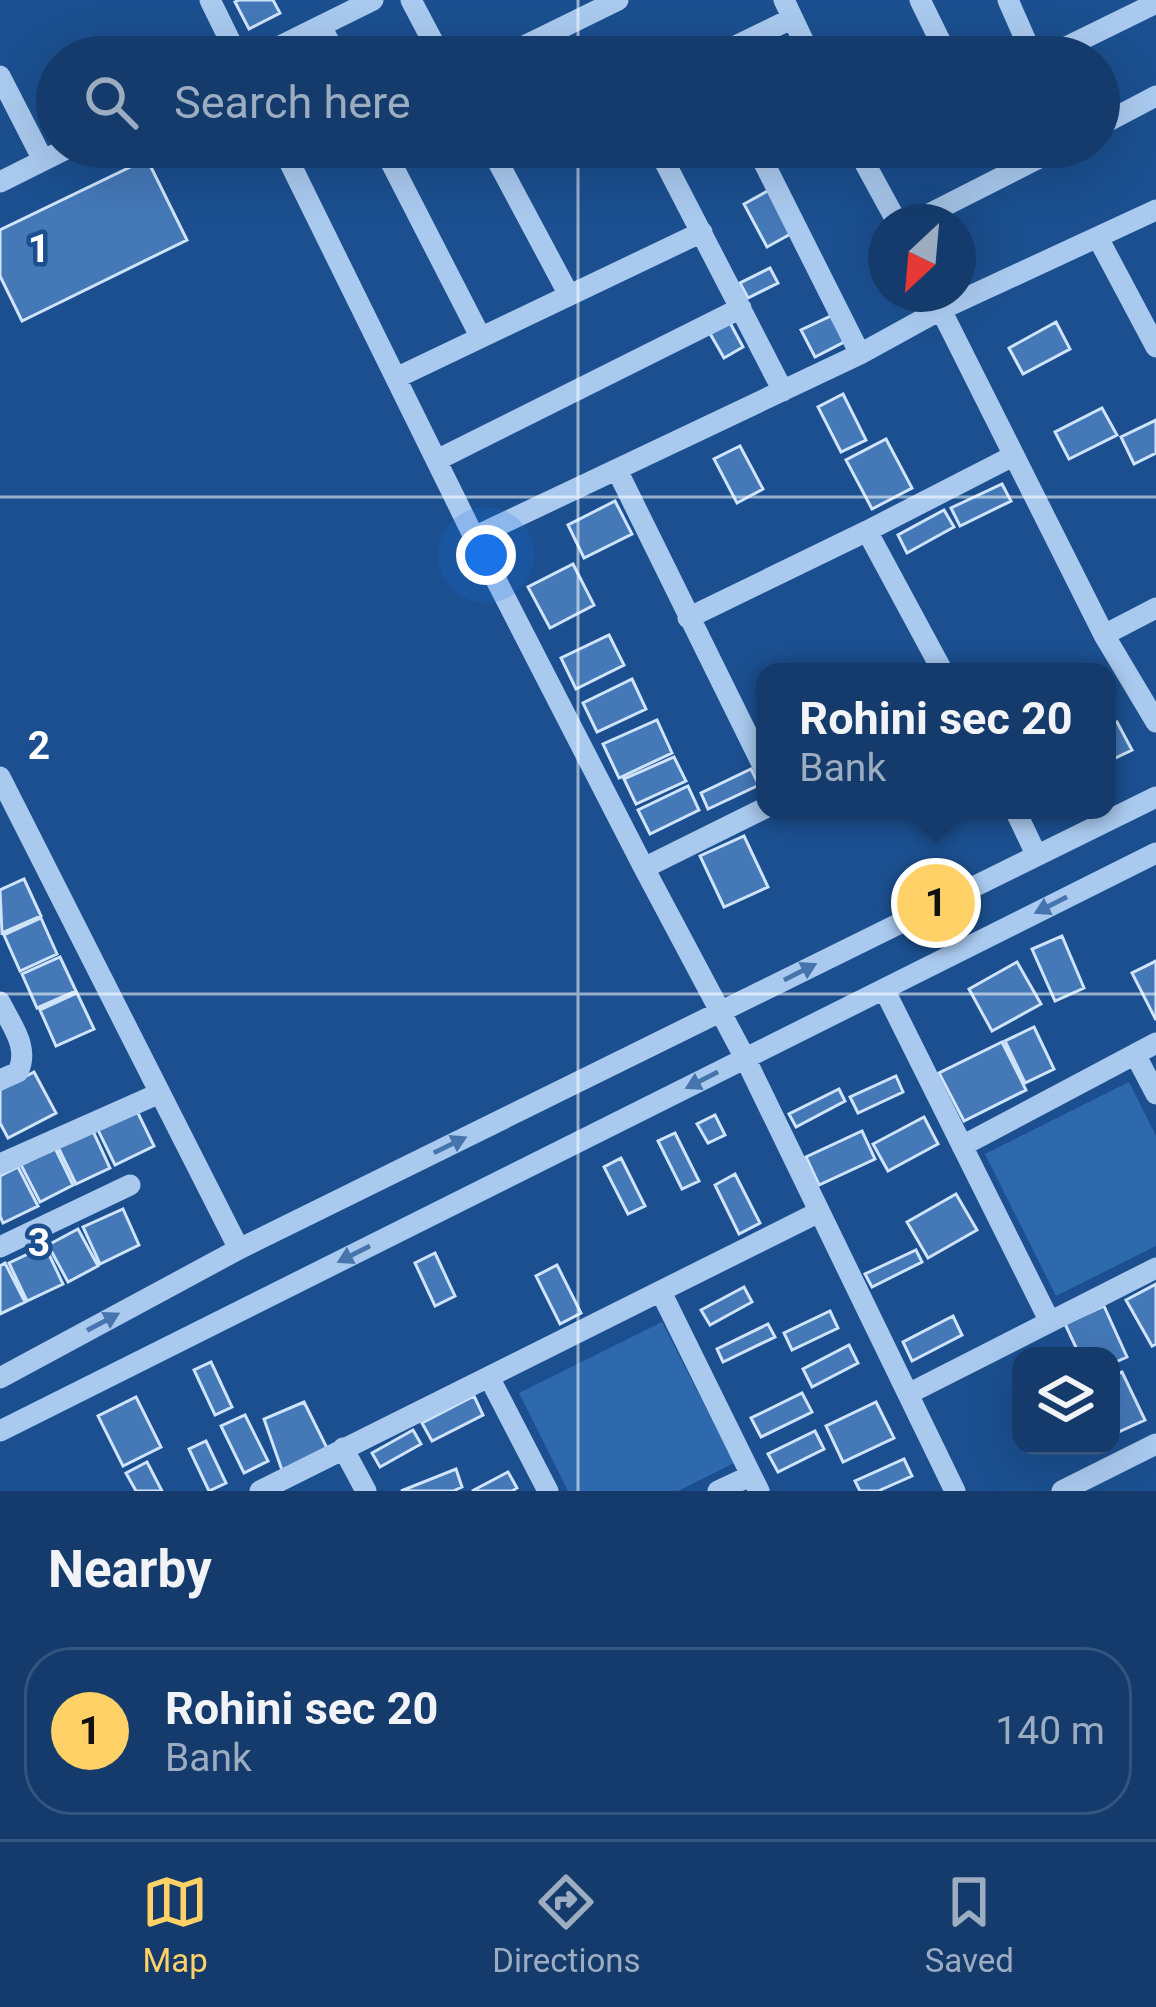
<!DOCTYPE html>
<style>
body{margin:0;font-family:Roboto,sans-serif;background:#1d4271;color:#f1f3f6}
.controls{position:absolute;right:36px;bottom:36px;display:grid;overflow:hidden;border-radius:24px;box-shadow:0 12px 48px #0002}
.controls button{width:108px;height:108px;display:grid;place-items:center;padding:0;border:0;border-bottom:3px solid #33557e;background:#143b6b;color:#f1f3f6;font:60px sans-serif}
.compass{position:absolute;left:868px;top:204px;width:108px;height:108px;border-radius:50%;background:#143b6b;box-shadow:0 12px 48px #0002;rotate:206deg}
.you{position:absolute;left:486px;top:555px;width:42px;height:42px;margin:-30px;border:9px solid #fff;border-radius:50%;background:#1a73e8;box-shadow:0 0 0 18px #1a73e833}
.badge{display:grid;place-items:center;width:78px;height:78px;border-radius:50%;background:#ffd166;color:#111;font-size:39px;font-weight:700}
.pin{position:absolute;translate:-50% -50%;border:6px solid #fff;box-shadow:0 3px 12px #0006}
.popup{position:absolute;left:756px;top:663px;width:360px;height:156px;box-sizing:border-box;display:grid;place-content:center;border-radius:24px;background:#143b6b;filter:drop-shadow(0 3px 9px #0005);font-size:39px;white-space:nowrap;color:#9dadc1}
.popup b{font-size:45px;color:#f1f3f6}
.popup::after{content:'';position:absolute;left:50%;top:100%;margin-left:-24px;border:24px solid transparent;border-top-color:#143b6b}
.list{margin:0;padding:0;list-style:none}
h2{display:flex;justify-content:space-between;align-items:center;height:156px;margin:0;padding:0 48px;font-size:51px}
h2 small{font-size:39px;font-weight:400;color:#9dadc1}
.list li{display:grid;grid-template-columns:78px 1fr auto;gap:36px;align-items:center;box-sizing:border-box;height:168px;margin:0 24px 24px;padding:0 24px;border:3px solid #33557e;border-radius:48px}
.list b{display:block;font-size:45px;white-space:nowrap}
.list p{margin:0;font-size:39px;white-space:nowrap;color:#9dadc1}
.list em{font-size:39px;font-style:normal;color:#9dadc1}
.icon{flex:none;width:66px;height:66px;fill:none;stroke:currentColor;stroke-width:2;stroke-linecap:round;stroke-linejoin:round}
.map{position:relative;flex:none;width:1156px;height:1491px;overflow:hidden}
.search{position:absolute;background:#143b6b;box-shadow:0 12px 48px #0002;left:36px;right:36px;top:36px;height:132px;display:flex;align-items:center;gap:30px;box-sizing:border-box;padding:0 42px;border-radius:66px;color:#9dadc1;font-size:45px}
.sheet{height:348px;background:#143b6b}
nav{display:flex;justify-content:space-around;align-items:center;box-sizing:border-box;height:168px;border-top:3px solid #33557e;background:#143b6b;font-size:33px;color:#9dadc1}
nav a{display:grid;justify-items:center;gap:6px}
nav .on{color:#ffd166}
.map>svg:first-child{display:block}
.green{fill:#2e69ad}
.building{fill:#4478b7;stroke:#cfe3fa;stroke-width:3}
.lines{fill:none;stroke-linecap:round;stroke-linejoin:round}
.minor{stroke:#a9c9ee;stroke-width:21}
.oneway{fill:#4674ac}
.grid{fill:none;stroke:#fff;stroke-width:3;stroke-opacity:0.55}
.grid-label{font-size:39px;text-anchor:middle;font-weight:bold;fill:#fff;stroke:#1b4f8f;stroke-width:9;stroke-linejoin:round;paint-order:stroke}
</style>
<div class="map">
<svg width="1156" height="1491" viewBox="0 0 1156 1491">
<rect width="100%" height="100%" fill="#1b4f8f"/>
<path class="green" d="M1129,1082L1156,1136V1246L1056,1296L985,1154Z
M662,1322L734,1463L678,1491H568L519,1393Z"/>
<path class="building" d="M239,0H273L280,13L249,29L235,2Z
M147,159L187,240L22,321L0,276V230Z
M773,188L796,231L767,247L744,204Z
M770,268L778,283L748,298L740,283Z
M833,315L846,341L815,357L801,330Z
M728,319L743,347L724,358L708,330Z
M1056,322L1070,349L1023,374L1009,348Z
M843,394L866,440L841,452L818,407Z
M1102,408L1117,435L1069,459L1055,432Z
M1156,420V453L1134,464L1121,437Z
M886,439L912,488L872,509L846,460Z
M740,446L763,489L737,503L714,459Z
M1002,484L1011,501L960,526L951,508Z
M615,501L632,534L584,558L568,525Z
M944,510L954,527L907,553L898,535Z
M573,564L594,605L550,628L528,587Z
M609,635L624,665L576,689L561,658Z
M632,679L646,709L597,732L583,703Z
M657,720L672,753L619,778L603,744Z
M1117,722L1132,750L1107,762V727Z
M674,757L686,781L636,804L624,779Z
M751,769L759,785L708,809L701,793Z
M688,786L699,810L650,834L638,810Z
M744,836L768,887L724,907L700,856Z
M24,879L41,916L2,933L0,890Z
M41,918L57,954L20,971L4,935Z
M1062,936L1084,988L1055,1001L1032,949Z
M60,957L76,991L37,1008L22,974Z
M1156,961V1020L1132,973Z
M1017,962L1041,1004L992,1031L969,989Z
M77,993L94,1029L56,1046L40,1010Z
M1034,1027L1054,1069L1025,1083L1005,1041Z
M1002,1042L1026,1090L964,1121L939,1073Z
M34,1072L56,1113L8,1138L0,1123V1090Z
M896,1076L903,1092L858,1113L850,1097Z
M839,1089L845,1101L796,1127L789,1114Z
M135,1107L154,1146L115,1165L96,1126Z
M715,1115L725,1135L708,1143L697,1124Z
M924,1117L938,1144L888,1171L873,1144Z
M92,1129L110,1168L76,1184L57,1145Z
M862,1131L875,1159L819,1185L806,1157Z
M675,1133L699,1181L682,1189L658,1141Z
M55,1148L73,1185L40,1202L21,1165Z
M621,1158L645,1206L628,1214L604,1167Z
M18,1167L38,1206L3,1223L0,1216V1176Z
M735,1174L760,1223L739,1234L715,1185Z
M956,1194L977,1230L928,1258L907,1222Z
M123,1209L139,1245L100,1264L83,1227Z
M78,1229L98,1266L68,1282L48,1245Z
M45,1246L63,1284L27,1301L9,1263Z
M916,1250L922,1262L872,1287L865,1274Z
M435,1253L455,1296L435,1306L415,1263Z
M5,1263L25,1302L0,1314V1266Z
M557,1265L581,1313L560,1324L536,1276Z
M1156,1284V1344L1152,1346L1126,1300Z
M744,1287L752,1302L710,1325L701,1310Z
M1104,1306L1127,1357L1111,1364V1356H1080L1065,1324Z
M830,1311L838,1328L792,1350L784,1333Z
M953,1316L962,1335L912,1361L903,1342Z
M768,1324L775,1337L723,1362L717,1349Z
M849,1345L858,1363L812,1387L803,1369Z
M211,1362L232,1407L215,1415L194,1370Z
M1122,1372L1145,1420L1114,1434L1111,1427V1377Z
M802,1393L812,1412L761,1437L751,1418Z
M474,1396L483,1415L432,1441L422,1423Z
M136,1397L161,1447L123,1466L98,1416Z
M304,1402L328,1450L283,1473L264,1419Z
M876,1402L894,1438L843,1462L826,1426Z
M245,1415L268,1461L244,1473L221,1426Z
M413,1430L421,1444L380,1467L372,1453Z
M815,1431L824,1449L778,1472L768,1454Z
M206,1441L226,1483L209,1491L189,1449Z
M904,1459L912,1476L878,1491H860L855,1481Z
M147,1462L162,1491H136L126,1473Z
M456,1469L462,1487L453,1491H401Z
M508,1472L517,1488L512,1491H472Z"/>
<g class="lines">
<path class="minor" d="M210,0L238,57
M411,0L441,57
M784,0L811,57
M920,0L948,57
M1008,0L1033,57
M321,26L337,57
M258,57L373,0
M502,57L618,0
M713,57L791,19
M1046,57L1156,3
M0,76L43,160
M1099,126L1156,96
M282,147L474,537L644,868L745,1058L955,1491
M383,147L480,336
M490,147L569,295
M657,147L783,391
M756,147L860,354
M856,147L897,222
M498,162L528,147
M0,182L70,147
M913,222L1061,147
M1098,238L1156,347
M933,294L1104,635L1156,722
M396,378L702,232
M437,460L741,308
M617,470L765,770
M867,531L943,672
M474,537L860,354L940,310L1156,210
M688,618L867,531L1013,456
M1104,635L1156,608
M0,777L239,1249
M1015,810L1036,854
M644,868L765,808
M884,989L1050,1322
M0,1002C11,1025 30,1047 18,1072L0,1080
M1135,1054L1156,1094
M962,1146L1156,1043
M0,1164L160,1093
M0,1247L130,1185
M661,1292L759,1491
M489,1377L548,1491
M0,1378L239,1249L1156,797
M908,1394L1156,1268
M0,1431L1156,853
M343,1448L366,1491
M260,1491L819,1212
M718,1491L750,1476
M1062,1491L1156,1444"/>
</g>
<defs><path id="oneway-solid" d="M-6-.8H1V-3.2L6.5 0L1 3.2V.8H-6Z" transform="scale(3)"/></defs>
<g class="oneway">
<use href="#oneway-solid" transform="translate(1051 905) rotate(153)"/>
<use href="#oneway-solid" transform="translate(800 972) rotate(-27)"/>
<use href="#oneway-solid" transform="translate(702 1080) rotate(153)"/>
<use href="#oneway-solid" transform="translate(450 1145) rotate(-26)"/>
<use href="#oneway-solid" transform="translate(354 1254) rotate(153)"/>
<use href="#oneway-solid" transform="translate(103 1322) rotate(-28)"/>
</g>
<path class="grid" d="M578,0V57M578,147V1491M0,497H1156M0,994H1156"/>
<g class="grid-label">
<text x="39" y="262">1</text>
<text x="39" y="759">2</text>
<text x="39" y="1256">3</text>
</g>
</svg>
<div class="controls">
<button><svg class="icon" aria-label="layers" viewBox="0 0 24 24"><path d="M12 4l9 5-9 5-9-5zM3 14l9 5 9-5"/></svg></button>
</div>
<svg class="compass" viewBox="-18 -18 36 36"><path d="M0-13l5 13h-10z" fill="#e53935"/><path d="M0 13l5-13h-10z" fill="#9dadc1"/></svg>
<div class="you"></div>
<div class="pin badge" style="left:936px;top:903px">1</div>
<div class="popup"><b>Rohini sec 20</b>Bank</div>
<div class="search"><svg class="icon" aria-label="search" viewBox="0 0 24 24"><circle cx="10" cy="10" r="6"/><path d="M15 15l6 6"/></svg>Search here</div>
</div>
<section class="sheet">
<h2>Nearby<small></small></h2>
<ul class="list">
<li><span class="badge">1</span><div><b>Rohini sec 20</b><p>Bank</p></div><em>140 m</em></li>
</ul>
</section>
<nav>
<a class="on"><svg class="icon" aria-label="map" viewBox="0 0 24 24"><path d="M3 6l6-2 6 2 6-2v14l-6 2-6-2-6 2zM9 4v14M15 6v14"/></svg>Map</a>
<a><svg class="icon" aria-label="directions" viewBox="0 0 24 24"><path d="M12 3l9 9-9 9-9-9zM9 14v-3h6M13 9l2 2-2 2"/></svg>Directions</a>
<a><svg class="icon" aria-label="saved" viewBox="0 0 24 24"><path d="M7 4h10v16l-5-4-5 4z"/></svg>Saved</a>
</nav>
